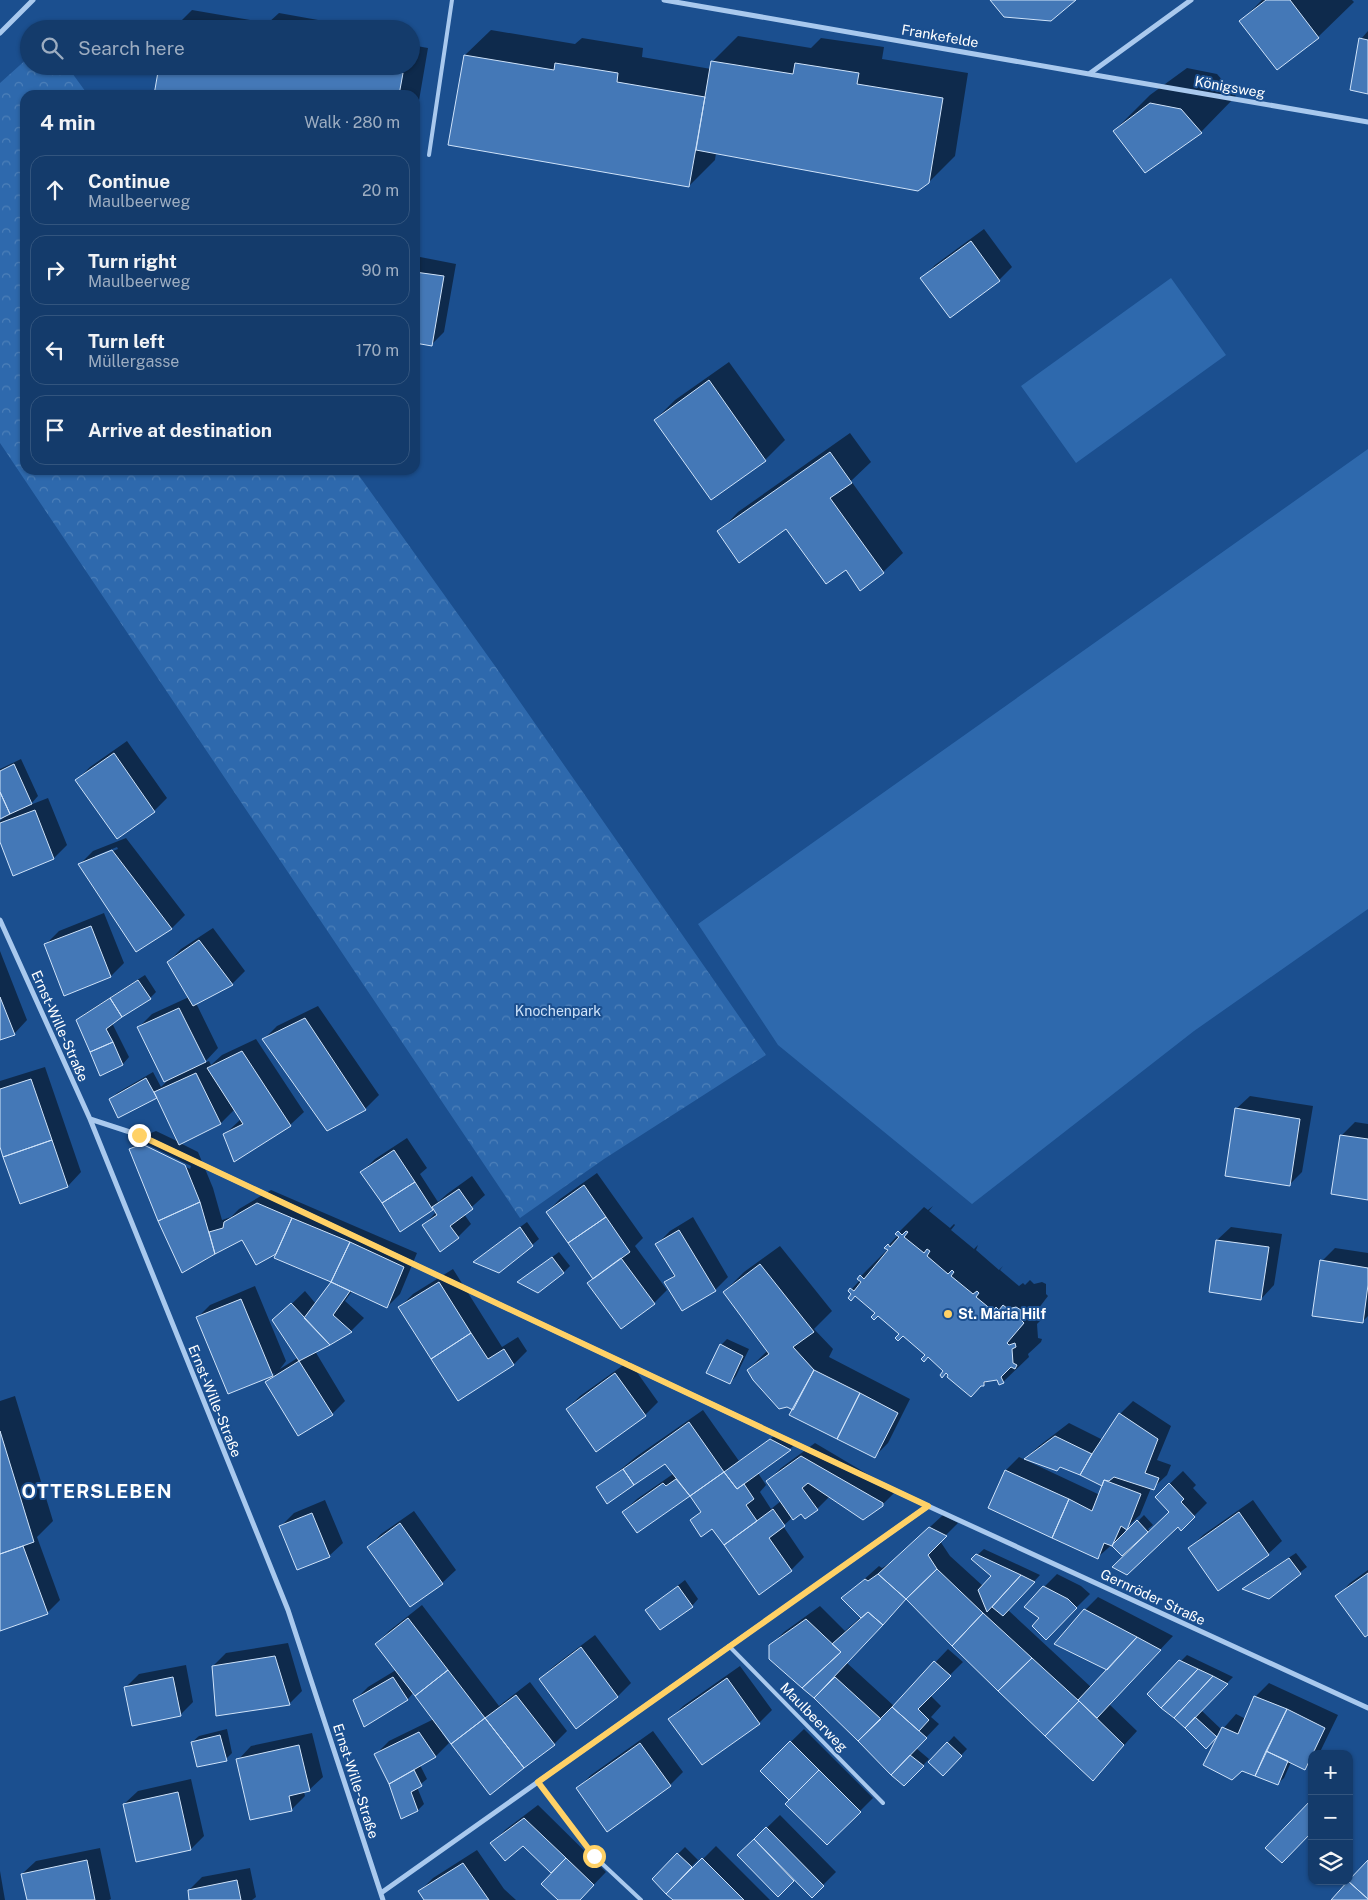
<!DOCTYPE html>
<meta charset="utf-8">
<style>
body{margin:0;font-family:"Public Sans",sans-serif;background:#214673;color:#f1f3f6}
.controls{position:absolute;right:15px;bottom:15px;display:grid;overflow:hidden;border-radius:10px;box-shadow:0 1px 4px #0004}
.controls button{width:45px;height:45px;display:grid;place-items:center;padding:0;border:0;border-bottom:1px solid #33557e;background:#143b6b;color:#f1f3f6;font:25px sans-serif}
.stop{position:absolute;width:15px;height:15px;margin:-11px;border:4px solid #ffd166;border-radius:50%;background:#fff}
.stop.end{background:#ffd166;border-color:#fff;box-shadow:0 1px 5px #0008}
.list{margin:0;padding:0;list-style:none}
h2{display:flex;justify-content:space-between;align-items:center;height:65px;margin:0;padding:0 20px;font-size:21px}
h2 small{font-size:16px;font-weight:400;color:#9dadc1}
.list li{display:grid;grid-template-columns:32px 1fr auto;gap:15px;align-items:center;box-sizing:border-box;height:70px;margin:0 10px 10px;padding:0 10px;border:1px solid #33557e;border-radius:15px}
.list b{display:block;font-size:19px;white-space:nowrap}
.list p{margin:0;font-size:16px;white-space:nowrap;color:#9dadc1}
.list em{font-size:16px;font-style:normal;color:#9dadc1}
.icon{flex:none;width:28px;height:28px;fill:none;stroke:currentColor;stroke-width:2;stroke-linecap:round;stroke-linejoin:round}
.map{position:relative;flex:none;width:1368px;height:1900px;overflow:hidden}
.search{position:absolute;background:#143b6b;box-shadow:0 1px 4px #0004;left:20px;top:20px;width:400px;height:55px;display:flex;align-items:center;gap:12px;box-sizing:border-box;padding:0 18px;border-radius:28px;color:#9dadc1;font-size:19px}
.panel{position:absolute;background:#143b6b;box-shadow:0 1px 4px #0004;left:20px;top:90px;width:400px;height:385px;border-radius:15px}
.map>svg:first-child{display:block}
.grass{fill:#2e69ad}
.park{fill:url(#park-crowns)}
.shadow{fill:#0007;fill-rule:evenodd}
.building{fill:#4478b7;stroke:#cfe3fa}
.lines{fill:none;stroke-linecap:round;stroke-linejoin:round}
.lane{stroke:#a9c9ee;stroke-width:4}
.street{stroke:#a9c9ee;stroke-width:5}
.route{stroke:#ffd166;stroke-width:6}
.poi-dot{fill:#ffd166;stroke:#1b4f8f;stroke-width:2}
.labels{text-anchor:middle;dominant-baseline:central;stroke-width:4;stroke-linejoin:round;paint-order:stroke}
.street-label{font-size:14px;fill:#fff;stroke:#1b4f8f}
.park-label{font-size:14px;fill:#cfe3fa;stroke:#1b4f8f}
.poi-label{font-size:14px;font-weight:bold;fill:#fff;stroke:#1b4f8f;text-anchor:start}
.district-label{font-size:19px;font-weight:bold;letter-spacing:1px;fill:#fff;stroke:#1b4f8f}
</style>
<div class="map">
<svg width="1368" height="1900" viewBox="0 0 1368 1900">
<defs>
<pattern id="park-crowns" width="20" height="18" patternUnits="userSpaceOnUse" patternTransform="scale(1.25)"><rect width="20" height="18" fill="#2e69ad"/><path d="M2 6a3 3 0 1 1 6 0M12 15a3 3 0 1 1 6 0" fill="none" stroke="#4d80b9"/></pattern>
</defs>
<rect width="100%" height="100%" fill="#1b4f8f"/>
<path class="grass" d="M1171,278L1226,355L1076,463L1021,386Z
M1368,449V909L1194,1031L972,1204L778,1045L698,924Z"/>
<path class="park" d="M29,57V66H67L88,95H25V470H355L495,666L766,1055L604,1159L520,1218L0,443V83Z"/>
<path class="shadow" d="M1262,0H1352L1354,2L1318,37L1241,21Z
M192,10L268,23L279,13L346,25L345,29H173Z
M491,30L575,44L582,38L643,48L642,57L711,69L712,62L738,36L811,48L821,38L884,47L882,59L968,73L955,156L929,182L716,153L715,160L689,186L465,55Z
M1368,31V92L1361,39Z
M411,45L428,48L415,124V95H156L161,66H411Z
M1187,68L1217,74L1236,96L1201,132L1114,131L1150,95Z
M984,229L1012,267L999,280L922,278L935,265Z
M415,256L456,264L444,332L431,345L415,342Z
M729,362L785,440L765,460L655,420L675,400Z
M850,433L871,462L851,481L903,553L883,572L846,569L787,527L719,532L738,512Z
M127,741L167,798L154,811L77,780L90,767Z
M21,759L38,796L30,805L48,798L67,845L54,858L14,874L0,839V821L6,815L0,817V769Z
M126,838L185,915L172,928L137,950L80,864L93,851ZM117,847L118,849L95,858V856Z
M104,913L124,963L111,976L65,994L45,945L59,931Z
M213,928L245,971L232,984L196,1003L218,1048L204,1063L209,1061L211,1065L222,1055L256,1039L304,1112L290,1125L224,1135L241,1119L235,1109L221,1123L180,1143L198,1152L213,1188L222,1220L231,1217L239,1209L271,1190L417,1253L400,1294L387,1307L352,1291L345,1301L364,1318L351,1331L315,1351L345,1401L332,1414L267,1382L275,1373L229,1393L197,1318L210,1305L255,1286L286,1361L280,1369L299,1357L274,1321L305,1291L316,1304L332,1282L279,1250L243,1239L183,1272L130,1149L143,1136L156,1131L179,1142L158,1096L111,1099L117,1093L153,1072L161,1087L170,1078L139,1027L152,1014L189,997L168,962L181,949ZM146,1144L191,1166L190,1169L146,1147Z
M0,951L27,1020L14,1034L0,1039Z
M145,975L156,992L150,998L112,1023L129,1057L123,1064L101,1075L77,1021L84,1014Z
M318,1006L379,1095L365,1109L327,1129L264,1039L277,1026Z
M45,1067L81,1172L68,1186L21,1202L0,1141V1081Z
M1250,1096L1313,1106L1302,1172L1289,1185L1236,1109Z
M1355,1122L1368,1124V1199L1342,1135Z
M407,1138L427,1168L420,1174L438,1202L447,1194L472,1176L485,1195L464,1214L471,1224L458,1237L424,1225L436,1212L434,1208L433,1209L362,1172L375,1159Z
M597,1173L643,1238L635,1246L667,1290L654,1303L594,1278L547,1212L560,1199Z
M933,1206L929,1211L950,1228L954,1224L955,1225L951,1230L974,1249L978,1245L976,1250L999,1270L1003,1266L1000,1270L1019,1286L1023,1283L1025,1285L1030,1280L1034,1284L1042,1282L1046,1284V1294L1048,1296L1032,1317L1035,1320L1040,1318L1041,1320L1037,1324L1038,1338L1042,1339L1041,1342L1028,1354L1029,1357L1003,1382L998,1379L988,1380L983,1385L950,1375L850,1291L860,1280L861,1276L888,1249L886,1248L898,1235L897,1234L924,1207L928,1210Z
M693,1217L728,1277L715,1290L666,1283L675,1274L657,1244L670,1231Z
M527,1222L539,1239L532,1245L481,1256Z
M1231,1227L1282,1234L1274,1285L1261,1299L1210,1291L1217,1240Z
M780,1246L832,1311L814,1329L833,1349L829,1357L910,1399L888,1443L875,1456L794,1409L748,1370L768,1350L724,1292L744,1272Z
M1335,1248L1368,1253V1316L1362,1322L1322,1261Z
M559,1252L570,1266L563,1273L519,1282Z
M453,1269L502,1347L518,1337L527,1351L514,1364L458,1399L400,1307L413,1294Z
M727,1339L749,1349L736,1376L730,1383L721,1345Z
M629,1361L658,1402L645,1415L567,1409L580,1396Z
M15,1396L53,1521L37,1537L60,1600L47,1613L0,1630V1401Z
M1133,1401L1171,1426L1157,1460L1171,1465L1167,1475L1153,1488H1151L1140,1515L1126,1528L1123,1536L1144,1515L1153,1525L1148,1529L1150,1531L1170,1512L1156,1497L1183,1471L1196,1485L1193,1488L1207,1503L1181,1529L1178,1525L1124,1556L1114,1546L1117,1542L1116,1541L1098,1557L989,1508L1006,1470L1019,1457L1100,1495L1104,1486L1060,1466L1026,1458L1039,1446L1069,1423L1103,1440L1120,1414Z
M703,1410L739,1461L777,1434L796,1444L758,1473L766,1485L760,1492L771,1509L781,1501L767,1482L781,1468L815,1443L896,1491L882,1505L830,1496L817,1509L801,1512L793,1517L783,1526L804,1557L791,1570L712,1527L692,1520L701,1511L690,1495L637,1531L623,1512L637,1499L673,1474L665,1463L598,1488L637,1456Z
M325,1500L343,1543L329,1556L281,1526L294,1513Z
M1253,1500L1282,1541L1268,1554L1190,1548L1203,1535Z
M414,1511L456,1570L442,1583L410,1606L368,1548L381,1534Z
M943,1515L958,1523L940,1541L950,1556L983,1586L993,1576L973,1559L984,1549L1040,1575L1008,1610L1092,1688L1109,1670L1085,1610L1098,1597L1173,1636L1109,1704L1137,1731L1093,1779L907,1598L847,1663L894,1706L948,1649L963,1662L930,1695L941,1706L931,1717L939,1724L916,1748L929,1759L904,1785L815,1698L770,1659V1646L784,1632L820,1606L845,1631L861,1617L843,1598L879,1566L882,1568L893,1561Z
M1296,1553L1307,1567L1268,1597L1244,1589L1250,1583Z
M1368,1570V1633L1337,1597L1350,1583Z
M1057,1574L1081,1586L1090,1594L1046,1638L1041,1618L1044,1587Z
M685,1580L698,1599L692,1606L647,1610Z
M422,1605L499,1706L530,1682L567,1731L554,1744L444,1732L442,1733L449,1743L436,1756L420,1765L427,1779L417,1787L424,1804L418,1810L402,1817L390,1783L376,1754L389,1741L434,1719L413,1693L408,1699L365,1725L355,1700L368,1687L396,1670L376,1644L389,1631Z
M595,1635L631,1683L618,1696L576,1727L540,1679L554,1666Z
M288,1643L302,1691L289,1704L213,1666L226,1653Z
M1187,1655L1233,1677L1201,1710L1222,1730L1236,1714L1246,1719L1255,1697L1269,1683L1338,1715L1319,1754H1312V1762L1305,1768L1291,1762L1284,1778L1277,1784L1219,1733L1206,1747L1148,1694Z
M186,1665L193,1702L180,1715L126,1687L139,1674Z
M740,1666L772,1710L759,1723L670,1719L683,1706Z
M227,1729L232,1753L226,1759L192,1742L199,1736Z
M804,1729L873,1798L827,1844L791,1800L761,1771Z
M653,1731L683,1772L670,1785L578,1788L591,1775Z
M312,1733L323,1777L309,1790L304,1792L305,1796L292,1809L238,1760L251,1746Z
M954,1736L967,1749L943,1774L930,1762Z
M191,1779L204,1836L191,1849L124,1804L138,1791Z
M1349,1783L1353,1787L1349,1791Z
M538,1805L606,1872L579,1900H560L553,1873L523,1845L492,1844L505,1830Z
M780,1815L836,1872L812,1896L795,1879L779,1895L739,1855Z
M716,1846L770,1900H674L653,1879L685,1847L698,1860L672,1886L674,1888Z
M100,1848L111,1899L109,1900H28L22,1874L36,1861Z
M477,1850L504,1889L516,1900H426L420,1891L433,1878Z
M250,1868L256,1897L252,1900H191L189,1890L202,1877Z
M0,1871L5,1900H0Z"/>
<path class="building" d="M990,0H1076L1051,21L1004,17Z
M1266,0H1290L1319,38L1277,70L1239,21Z
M1359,38L1368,40V94L1350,90Z
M464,55L554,70L555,63L618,73L617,82L705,97L689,187L448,145Z
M711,61L793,74L795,63L859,73L857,84L943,98L929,183L918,191L696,150Z
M159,66H365L403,73L399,95H154Z
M1150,103L1181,109L1202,133L1145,173L1113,131Z
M971,241L1000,281L950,318L920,278Z
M415,272L444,276L432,346L415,343Z
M709,380L766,461L711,500L654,420Z
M830,452L852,483L830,498L884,573L860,591L846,570L826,584L786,529L739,563L717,531Z
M114,753L155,812L117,839L75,780Z
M14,764L32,804L10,814L0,792V771Z
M0,792L10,814L0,819Z
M35,810L54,859L13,876L0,842V823Z
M112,850L172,929L136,952L78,864Z
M91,926L111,977L64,996L44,944Z
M199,940L233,985L193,1006L167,962Z
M138,980L151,999L122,1017L110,998Z
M0,997L15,1035L0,1040Z
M110,998L122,1017L106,1029L113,1042L90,1052L76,1020Z
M179,1008L206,1062L164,1082L137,1027Z
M305,1018L366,1110L327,1131L262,1039Z
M113,1042L123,1065L100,1076L90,1052Z
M242,1051L291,1126L234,1162L223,1134L243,1124L207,1068Z
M196,1073L221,1124L179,1145L154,1092Z
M146,1078L157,1098L118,1118L109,1099Z
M31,1079L52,1140L3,1157L0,1147V1089Z
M1235,1108L1300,1119L1290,1186L1225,1176Z
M1340,1135L1368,1139V1200L1331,1194Z
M52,1140L68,1187L20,1204L3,1157Z
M142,1144L185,1165L200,1202L158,1221L129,1149Z
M394,1150L415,1182L382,1203L360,1172Z
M415,1182L433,1210L400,1232L382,1203Z
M584,1185L606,1217L568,1243L546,1212Z
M459,1189L473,1209L450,1226L459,1238L440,1252L422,1225L437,1215L432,1207Z
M200,1202L215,1254L182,1273L158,1221Z
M257,1203L292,1218L276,1254L256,1265L242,1240L215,1254L209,1232L223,1228L224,1222Z
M606,1217L630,1252L593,1279L568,1243Z
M292,1218L350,1242L331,1282L274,1258Z
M520,1227L533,1246L499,1273L473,1262Z
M679,1230L716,1291L682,1311L664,1282L675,1276L655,1244Z
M898,1231L902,1235L906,1231L908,1232L904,1237L924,1253L927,1249L930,1251L927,1256L948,1274L952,1270L954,1272L951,1276L973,1294L977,1291L979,1293L976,1297L993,1311L996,1307L999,1310L1003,1305L1008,1309L1016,1307L1021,1310V1320L1024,1323L1007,1343L1009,1345L1015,1343L1016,1347L1012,1349L1013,1363L1017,1365L1015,1369L1011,1367L1001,1377L1004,1383L999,1385L997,1380L984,1382V1386H981L971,1397L947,1377L948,1375L946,1373L942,1378L940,1375L943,1371L928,1357L924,1362L921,1359L925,1355L903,1336L898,1341L895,1338L899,1334L878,1316L874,1320L871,1317L875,1313L855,1296L851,1301L848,1298L851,1294L848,1291L850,1288L854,1291L861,1282L857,1279L860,1275L864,1279L888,1250L884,1248L888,1244L890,1247L899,1237L895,1234Z
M1216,1240L1269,1247L1261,1300L1209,1292Z
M350,1242L404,1267L387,1308L331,1282Z
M552,1257L564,1273L538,1293L517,1282Z
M621,1258L655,1304L621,1329L587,1283Z
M1320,1260L1368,1268V1285L1363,1323L1312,1316Z
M760,1264L814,1332L793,1347L814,1370L793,1410L787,1407L779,1409L753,1380L747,1370L769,1354L723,1292Z
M331,1282L350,1291L333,1315L352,1332L330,1345L304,1318Z
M439,1282L471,1333L431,1359L398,1307Z
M241,1299L273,1376L228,1394L196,1317Z
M291,1303L330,1345L299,1361L272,1320Z
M471,1333L488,1359L504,1349L514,1365L458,1401L431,1359Z
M720,1344L743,1356L730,1384L706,1373Z
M299,1361L333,1415L298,1436L265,1382Z
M814,1370L860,1393L837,1439L789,1415Z
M615,1373L646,1416L596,1452L566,1409Z
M860,1393L898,1413L875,1458L837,1439Z
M1119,1413L1158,1439L1145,1473L1159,1478L1154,1490L1114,1477L1109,1481L1104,1480L1102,1486L1080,1475L1092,1454Z
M689,1422L724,1472L690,1496L665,1464L634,1485L623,1469Z
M0,1431L34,1542L0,1554Z
M1055,1436L1092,1454L1080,1475L1060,1467L1057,1471L1024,1459Z
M770,1439L791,1450L737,1489L724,1472Z
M801,1456L883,1503V1506L863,1520L808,1483L802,1488L818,1510L805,1519L801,1514L793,1520L766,1481Z
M623,1469L634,1485L607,1504L596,1487Z
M1005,1470L1069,1499L1052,1538L988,1508Z
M724,1472L737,1489L744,1484L754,1499L746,1505L757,1521L724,1545L712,1529L701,1537L690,1520L701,1512L690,1496Z
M676,1479L690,1496L637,1533L622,1512L663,1483L666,1486Z
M1104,1480L1141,1494L1127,1530L1121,1526L1112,1546L1104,1543L1098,1559L1052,1538L1069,1499L1092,1511Z
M1169,1483L1184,1499L1181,1502L1195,1517L1181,1531L1178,1527L1127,1575L1112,1567L1169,1512L1155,1497Z
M773,1509L785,1526L769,1538L792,1571L759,1595L724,1545Z
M1239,1512L1269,1555L1218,1591L1188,1548Z
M312,1513L330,1557L297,1570L279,1526Z
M1137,1520L1148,1532L1122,1556L1112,1546L1113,1544Z
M400,1523L443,1584L410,1607L367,1547Z
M929,1527L947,1536L928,1555L937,1569L906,1599L878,1574Z
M23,1546L48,1614L0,1631V1554Z
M976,1554L1021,1575L987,1612L978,1590L991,1576L971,1559Z
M1289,1558L1301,1574L1269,1599L1242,1589Z
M937,1569L983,1613L952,1646L906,1599Z
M1368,1573V1635L1365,1637L1335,1596Z
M878,1574L906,1599L883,1625L868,1612L861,1618L841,1598L865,1579L868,1581Z
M1021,1575L1035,1582L1003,1616L992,1607Z
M678,1586L693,1607L660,1630L645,1610Z
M1043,1586L1068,1599L1077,1608L1046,1640L1032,1626L1039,1618L1024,1607Z
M1084,1609L1137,1637L1107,1670L1054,1644Z
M868,1612L883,1625L814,1698L802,1688L841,1652L832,1644Z
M983,1613L1032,1658L998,1691L952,1646Z
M408,1618L448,1670L415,1696L375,1644Z
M806,1619L841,1652L802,1688L769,1659V1645Z
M1137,1637L1161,1650L1097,1718L1078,1700Z
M581,1647L618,1697L576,1729L539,1679Z
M275,1656L290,1705L216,1716L212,1666Z
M1032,1658L1079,1701L1045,1736L998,1691Z
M1179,1660L1198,1669L1161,1708L1147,1694Z
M934,1661L951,1676L918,1709L929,1720L919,1731L892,1707Z
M1198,1669L1213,1676L1174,1718L1161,1708Z
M448,1670L485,1718L451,1744L415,1696Z
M1213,1676L1228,1684L1185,1728L1174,1718Z
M173,1677L181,1716L132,1726L124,1687Z
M393,1677L408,1700L364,1727L353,1700Z
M835,1677L881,1719L858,1741L814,1698Z
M727,1678L760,1724L702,1765L668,1719Z
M516,1695L555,1745L524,1768L485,1718Z
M1254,1696L1287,1709L1255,1776L1242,1771L1232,1780L1203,1765L1222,1727L1238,1734Z
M1079,1701L1124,1745L1093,1781L1045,1736Z
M892,1707L927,1738L891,1775L858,1741Z
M1287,1709L1325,1728L1305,1770L1266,1751Z
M1195,1717L1217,1737L1206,1749L1185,1728Z
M485,1718L524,1768L490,1795L451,1744Z
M419,1732L436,1757L389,1784L374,1754Z
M220,1735L227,1761L197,1767L191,1742Z
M790,1741L819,1770L789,1800L760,1771Z
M947,1742L962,1756L943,1776L928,1762Z
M640,1743L671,1786L607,1832L576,1788Z
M299,1745L310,1791L289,1796L292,1811L250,1820L236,1759Z
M1266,1751L1288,1761L1278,1785L1255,1776Z
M910,1755L924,1766L904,1786L891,1775Z
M414,1770L422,1786L411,1792L418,1811L401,1819L389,1784Z
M819,1770L861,1812L827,1845L785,1804Z
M178,1792L191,1850L136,1862L123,1804Z
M1312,1799V1832L1282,1863L1265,1848Z
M524,1818L566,1858L551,1873L523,1846L505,1861L490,1843Z
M766,1827L824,1886L812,1898L754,1839Z
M754,1839L794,1881L778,1897L737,1855Z
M677,1853L692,1867L666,1894L652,1879Z
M566,1858L594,1885L580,1900H558L541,1884Z
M702,1858L744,1900H673L666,1894Z
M87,1860L95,1900H27L21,1874Z
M1368,1860V1899L1348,1881Z
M463,1863L489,1900H424L418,1891Z
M237,1880L241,1900H189L188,1890Z
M1348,1881L1368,1899V1900H1331Z"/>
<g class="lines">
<path class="lane" d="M429,155L452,0
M729,1646L883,1803
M538,1782L594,1856L641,1900"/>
<path class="street" d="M664,0L1089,74L1191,0
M0,33L33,0
M1089,74L1368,122
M0,920L90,1119L288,1610L383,1900
M90,1119L139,1135L928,1506L1368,1708
M381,1893L928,1506"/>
</g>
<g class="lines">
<path class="route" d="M139,1135L928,1506L538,1782L594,1856"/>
</g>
<circle class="poi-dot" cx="948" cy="1314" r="5"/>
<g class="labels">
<g class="street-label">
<text transform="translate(940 36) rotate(10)">Frankefelde</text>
<text transform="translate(1230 87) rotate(10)">Königsweg</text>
<text transform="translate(60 1026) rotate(66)">Ernst-Wille-Straße</text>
<text transform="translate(215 1401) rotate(68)">Ernst-Wille-Straße</text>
<text transform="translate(1153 1597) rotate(25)">Gernröder Straße</text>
<text transform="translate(814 1717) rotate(46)">Maulbeerweg</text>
<text transform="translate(356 1781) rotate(72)">Ernst-Wille-Straße</text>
</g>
<g class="park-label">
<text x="558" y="1011">Knochenpark</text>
</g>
<g class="poi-label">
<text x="958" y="1314">St. Maria Hilf</text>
</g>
<g class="district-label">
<text x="97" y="1491">OTTERSLEBEN</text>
</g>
</g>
</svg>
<div class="controls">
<button>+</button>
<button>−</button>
<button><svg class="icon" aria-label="layers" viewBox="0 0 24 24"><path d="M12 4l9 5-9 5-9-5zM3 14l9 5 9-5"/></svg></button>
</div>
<div class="stop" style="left:594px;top:1856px"></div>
<div class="stop end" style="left:139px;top:1135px"></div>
<div class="search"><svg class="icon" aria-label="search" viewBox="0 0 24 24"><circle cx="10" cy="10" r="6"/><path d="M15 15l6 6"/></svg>Search here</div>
<section class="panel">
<h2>4 min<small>Walk · 280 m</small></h2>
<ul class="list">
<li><svg class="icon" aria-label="ahead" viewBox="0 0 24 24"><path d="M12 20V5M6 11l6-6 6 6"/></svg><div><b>Continue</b><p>Maulbeerweg</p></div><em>20 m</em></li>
<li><svg class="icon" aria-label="right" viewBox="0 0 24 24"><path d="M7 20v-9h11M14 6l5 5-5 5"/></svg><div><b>Turn right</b><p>Maulbeerweg</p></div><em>90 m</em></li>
<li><svg class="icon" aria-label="left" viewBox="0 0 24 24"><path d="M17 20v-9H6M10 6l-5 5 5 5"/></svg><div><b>Turn left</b><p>Müllergasse</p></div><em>170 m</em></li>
<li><svg class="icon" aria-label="arrive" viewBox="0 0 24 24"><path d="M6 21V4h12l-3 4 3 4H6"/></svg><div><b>Arrive at destination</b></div></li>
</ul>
</section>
</div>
